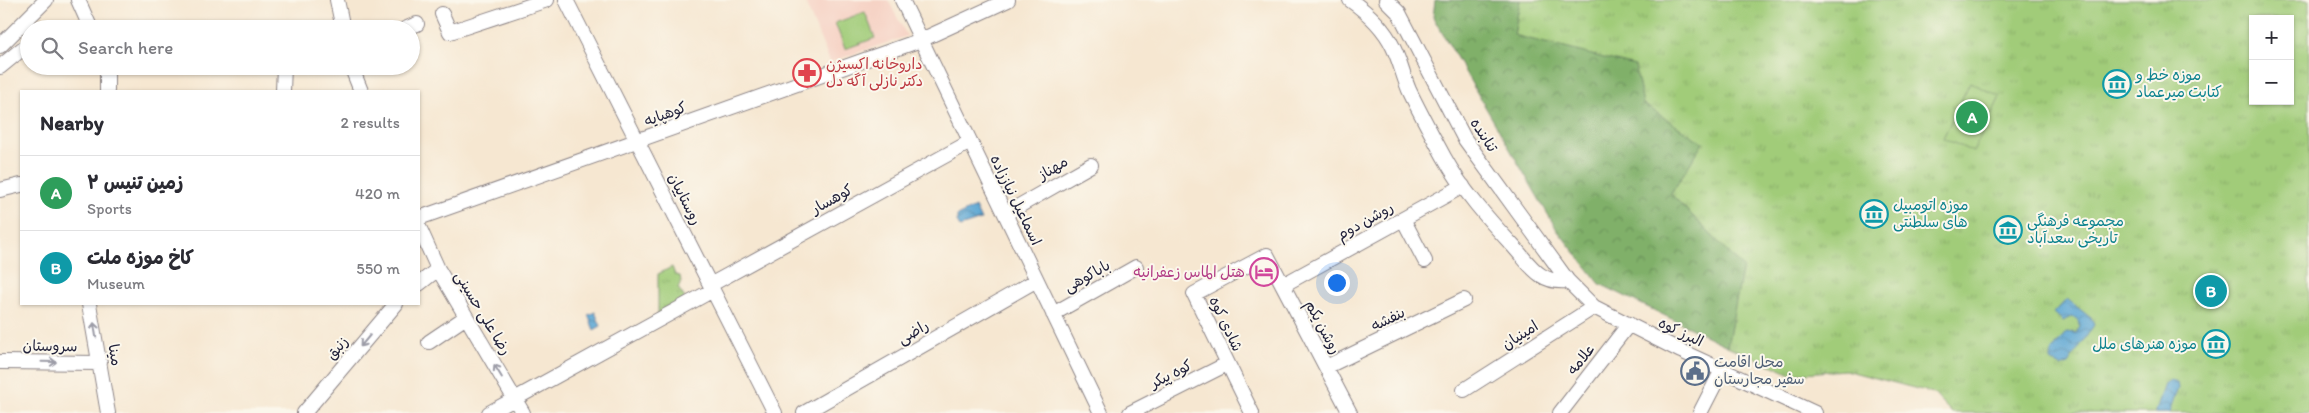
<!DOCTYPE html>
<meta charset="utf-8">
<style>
body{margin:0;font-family:Itim,"Playpen Sans Arabic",sans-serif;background:#f7f7f7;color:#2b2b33}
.controls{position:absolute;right:15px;top:15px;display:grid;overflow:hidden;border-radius:0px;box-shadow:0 1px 4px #0004}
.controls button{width:45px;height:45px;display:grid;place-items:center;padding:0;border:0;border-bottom:1px solid #e1e1e2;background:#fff;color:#2b2b33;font:25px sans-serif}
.you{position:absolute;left:1336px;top:282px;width:18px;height:18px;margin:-12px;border:4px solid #fff;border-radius:50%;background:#1a73e8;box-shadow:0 0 0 8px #1a73e833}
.badge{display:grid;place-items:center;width:32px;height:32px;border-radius:50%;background:#d1495b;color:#fff;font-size:16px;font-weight:700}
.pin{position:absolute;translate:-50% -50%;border:2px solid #fff;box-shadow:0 1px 5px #0006}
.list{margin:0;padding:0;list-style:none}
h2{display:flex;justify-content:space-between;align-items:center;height:65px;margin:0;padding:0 20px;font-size:21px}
h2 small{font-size:16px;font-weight:400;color:#7c7c81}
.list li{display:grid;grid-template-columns:32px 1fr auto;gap:15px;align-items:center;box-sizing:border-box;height:75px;padding:0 20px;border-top:1px solid #e1e1e2}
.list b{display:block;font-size:19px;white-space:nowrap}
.list p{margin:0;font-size:16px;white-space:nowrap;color:#7c7c81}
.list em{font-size:16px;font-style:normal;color:#7c7c81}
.icon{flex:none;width:28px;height:28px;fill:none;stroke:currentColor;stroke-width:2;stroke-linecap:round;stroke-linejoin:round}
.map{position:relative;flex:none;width:2309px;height:413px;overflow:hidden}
.search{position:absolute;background:#fff;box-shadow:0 1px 4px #0004;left:20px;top:20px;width:400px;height:55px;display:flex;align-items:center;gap:12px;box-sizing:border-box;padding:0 18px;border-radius:28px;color:#7c7c81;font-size:19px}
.panel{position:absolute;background:#fff;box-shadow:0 1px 4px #0004;left:20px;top:90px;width:400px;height:215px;border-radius:0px}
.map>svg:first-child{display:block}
.built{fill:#f6d2c4}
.grass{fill:url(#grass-tufts);stroke:#62775a;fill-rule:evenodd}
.forest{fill:url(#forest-crowns);stroke:#516952}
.pitch{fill:#a1cc79;stroke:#62775a}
.water{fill:url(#water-waves);stroke:#3f6487}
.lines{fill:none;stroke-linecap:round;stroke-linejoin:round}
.minor-casing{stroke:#8c8486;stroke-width:16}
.minor{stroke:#fff;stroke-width:14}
.oneway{stroke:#9c9ca7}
.labels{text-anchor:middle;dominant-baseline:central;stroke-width:4;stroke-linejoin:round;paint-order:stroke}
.health-label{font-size:15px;fill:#be3a42;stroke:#fbf7ec;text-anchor:start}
.culture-label{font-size:15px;fill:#0d838f;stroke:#fbf7ec;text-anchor:start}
.street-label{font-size:15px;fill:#22223b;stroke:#fbf7ec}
.hotel-label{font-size:15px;fill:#b23c85;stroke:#fbf7ec;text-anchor:end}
.service-label{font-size:15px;fill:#4e5e75;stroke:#fbf7ec;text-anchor:start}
</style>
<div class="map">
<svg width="2309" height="413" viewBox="0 0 2309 413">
<defs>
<pattern id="grass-tufts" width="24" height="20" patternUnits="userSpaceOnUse" patternTransform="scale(1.25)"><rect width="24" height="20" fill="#a1cc79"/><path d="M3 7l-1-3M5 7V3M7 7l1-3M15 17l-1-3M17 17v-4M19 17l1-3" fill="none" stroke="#8aaf6a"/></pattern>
<pattern id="forest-crowns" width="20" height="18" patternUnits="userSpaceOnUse" patternTransform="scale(1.25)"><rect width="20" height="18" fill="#80b069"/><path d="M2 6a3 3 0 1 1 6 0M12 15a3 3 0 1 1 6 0" fill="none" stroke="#688f58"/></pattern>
<pattern id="water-waves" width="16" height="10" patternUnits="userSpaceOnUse" patternTransform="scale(1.25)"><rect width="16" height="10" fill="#5ca6d3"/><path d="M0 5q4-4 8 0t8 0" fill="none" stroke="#4c87ac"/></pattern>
</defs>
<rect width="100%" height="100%" fill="#fbf7ec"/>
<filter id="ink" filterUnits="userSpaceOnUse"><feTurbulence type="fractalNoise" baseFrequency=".02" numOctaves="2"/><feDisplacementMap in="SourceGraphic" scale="10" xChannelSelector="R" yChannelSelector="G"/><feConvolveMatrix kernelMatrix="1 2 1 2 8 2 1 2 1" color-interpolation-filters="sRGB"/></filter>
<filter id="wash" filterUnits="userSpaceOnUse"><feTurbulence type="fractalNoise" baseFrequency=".0096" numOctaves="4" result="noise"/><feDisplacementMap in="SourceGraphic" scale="20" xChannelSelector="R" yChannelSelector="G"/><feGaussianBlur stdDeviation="1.12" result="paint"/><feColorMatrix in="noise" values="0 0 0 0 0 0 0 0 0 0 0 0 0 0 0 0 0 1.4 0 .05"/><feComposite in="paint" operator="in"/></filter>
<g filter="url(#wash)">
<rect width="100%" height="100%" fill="#f6e7d1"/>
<path class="built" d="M804,0H888L907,36L830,62Z"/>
<path class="grass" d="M1520,0H2309V413H1952L1933,393L1845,370L1791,374L1727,346L1742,267L1671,194L1702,143L1643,104L1514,35ZM2253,19H2290V101H2253Z
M672,267L675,275L680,276L681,282L678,288L685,298L658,320V274Z"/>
<path class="forest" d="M1435,0H1520L1514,35L1635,66L1643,104L1703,143L1671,194L1743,267L1727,346L1600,284L1557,230L1433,17Z"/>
<path class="pitch" d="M865,12L875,38L845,49L835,23Z
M1970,82L2000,97L1973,152L1943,138Z"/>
<path class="water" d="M975,207L981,220L960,227L957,222V216Z
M2067,299L2091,318L2094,325L2068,364L2061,367L2051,361V353L2066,332L2076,333L2080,327C2080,320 2077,318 2071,317L2063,321L2054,313Z
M595,312L601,326L594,330L588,315Z
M2170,380L2177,383L2178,388L2169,413H2155L2165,384Z"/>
</g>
<g filter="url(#ink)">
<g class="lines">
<defs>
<path id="minor" d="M78,0L91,29
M337,0L343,29
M566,0L775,413
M902,0L1101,413
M1350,0C1367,12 1384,28 1393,47C1400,61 1403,76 1409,90C1420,113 1432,135 1444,157C1462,190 1489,220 1514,247C1531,266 1540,284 1568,281
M1386,0L1399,13L1464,138L1568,281L1594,307L1681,351L1815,413
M442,14L450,32L547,0
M405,29L417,24
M0,46L46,0
M107,66V91
M351,66L361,91
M0,67L22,49L29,46
M283,91L284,66
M0,190L21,185
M1005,214L1091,165
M419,218L921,40L1008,0
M1403,219L1425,261
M419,227L438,269L523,413
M419,284L438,269
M710,285L970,142
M1283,285L1463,186
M89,304L108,413
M1053,314L1136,267
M429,342L466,317
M0,362L100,363
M1326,367L1464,300
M1464,390L1594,307
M304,413L396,304
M489,413L713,290
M804,413L1037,280
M1130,413L1227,364
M1252,413L1194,294L1267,255L1350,413
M1560,413L1629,324
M1700,413L1722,370"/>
</defs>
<use href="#minor" class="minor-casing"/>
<use href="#minor" class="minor"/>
</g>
<defs><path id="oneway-shaft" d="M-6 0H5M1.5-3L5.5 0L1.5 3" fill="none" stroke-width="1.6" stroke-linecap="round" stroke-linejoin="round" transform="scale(1.25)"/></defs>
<g class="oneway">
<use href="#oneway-shaft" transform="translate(95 330) rotate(-99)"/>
<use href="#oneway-shaft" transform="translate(365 341) rotate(130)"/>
<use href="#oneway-shaft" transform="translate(49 362) rotate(1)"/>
<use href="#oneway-shaft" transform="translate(498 371) rotate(-121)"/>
</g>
</g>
<defs>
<symbol id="pharmacy-ring" viewBox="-11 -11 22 22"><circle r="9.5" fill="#fbf7ec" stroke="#e0444e" stroke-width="1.5"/><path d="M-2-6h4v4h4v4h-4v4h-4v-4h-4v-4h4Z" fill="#e0444e"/></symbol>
<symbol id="museum-ring" viewBox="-11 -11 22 22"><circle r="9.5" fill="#fbf7ec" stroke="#0f9aa8" stroke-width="1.5"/><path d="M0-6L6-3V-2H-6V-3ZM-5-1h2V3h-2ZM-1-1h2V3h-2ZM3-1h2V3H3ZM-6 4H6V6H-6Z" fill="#0f9aa8"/></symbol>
<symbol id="hotel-ring" viewBox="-11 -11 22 22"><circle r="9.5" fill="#fbf7ec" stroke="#d1479c" stroke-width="1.5"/><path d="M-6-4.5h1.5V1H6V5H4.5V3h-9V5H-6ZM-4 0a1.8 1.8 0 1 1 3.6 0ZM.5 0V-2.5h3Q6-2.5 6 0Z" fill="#d1479c"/></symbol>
<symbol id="civic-ring" viewBox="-11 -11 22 22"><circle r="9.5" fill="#fbf7ec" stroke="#5c6f8a" stroke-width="1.5"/><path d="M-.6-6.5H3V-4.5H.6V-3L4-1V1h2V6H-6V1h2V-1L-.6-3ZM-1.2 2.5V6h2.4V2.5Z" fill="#5c6f8a"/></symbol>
</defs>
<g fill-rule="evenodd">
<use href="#pharmacy-ring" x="791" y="57" width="32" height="32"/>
<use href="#museum-ring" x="2101" y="68" width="32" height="32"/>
<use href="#museum-ring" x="1858" y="198" width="32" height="32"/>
<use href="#museum-ring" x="1992" y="214" width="32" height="32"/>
<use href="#hotel-ring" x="1248" y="256" width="32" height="32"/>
<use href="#museum-ring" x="2200" y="328" width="32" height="32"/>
<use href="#civic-ring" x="1679" y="355" width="32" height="32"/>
</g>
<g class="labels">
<g class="health-label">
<text x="826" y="64">داروخانه اکسیژن<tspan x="826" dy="17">دکتر نازلی آگه دل</tspan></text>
</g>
<g class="culture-label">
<text x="2136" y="75">موزه خط و<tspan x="2136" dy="17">کتابت میرعماد</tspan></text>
<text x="1893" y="205">موزه اتومبیل<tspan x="1893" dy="17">های سلطنتی</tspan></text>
<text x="2027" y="221">مجموعه فرهنگی<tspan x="2027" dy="17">تاریخی سعدآباد</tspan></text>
<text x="2197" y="344" text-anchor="end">موزه هنرهای ملل</text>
</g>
<g class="street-label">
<text transform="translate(665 114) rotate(-20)">کوهپایه</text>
<text transform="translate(1484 135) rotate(57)">تنابنده</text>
<text transform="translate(1053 168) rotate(-30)">مهناز</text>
<text transform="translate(685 199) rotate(63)">روستاییان</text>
<text transform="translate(832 199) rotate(-29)">کوهسار</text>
<text transform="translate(1016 200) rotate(64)">اسماعیل نیاززاده</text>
<text transform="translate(1365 221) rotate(-29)">روشن دوم</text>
<text transform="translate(1087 276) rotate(-29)">باباکوهی</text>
<text transform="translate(483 313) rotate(59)">رضا علی حسینی</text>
<text transform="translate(1388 319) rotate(-26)">بنفشه</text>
<text transform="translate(1226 324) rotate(65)">شادی کوه</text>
<text transform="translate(1323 327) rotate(62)">روشن یکم</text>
<text transform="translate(913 332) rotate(-30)">راضی</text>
<text transform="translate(1681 332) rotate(26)">البرز کوه</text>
<text transform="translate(1520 335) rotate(-33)">امینیان</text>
<text transform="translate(50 346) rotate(1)">سروستان</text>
<text transform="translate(337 348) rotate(-50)">زنبق</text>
<text transform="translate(115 355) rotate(80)">مینا</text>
<text transform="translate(1581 359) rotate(-52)">علامه</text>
<text transform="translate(1171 374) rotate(-27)">کوه پیکر</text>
</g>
<g class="hotel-label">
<text x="1245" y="272">هتل الماس زعفرانیه</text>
</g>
<g class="service-label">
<text x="1714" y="362">محل اقامت<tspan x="1714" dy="17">سفیر مجارستان</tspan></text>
</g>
</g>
</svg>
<div class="controls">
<button>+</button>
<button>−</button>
</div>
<div class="you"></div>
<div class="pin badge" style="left:1972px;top:117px;background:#2e9e5b">A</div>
<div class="pin badge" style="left:2211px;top:291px;background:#0f9aa8">B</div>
<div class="search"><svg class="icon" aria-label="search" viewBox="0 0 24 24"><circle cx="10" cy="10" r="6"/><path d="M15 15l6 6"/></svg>Search here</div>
<section class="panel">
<h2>Nearby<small>2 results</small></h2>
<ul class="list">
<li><span class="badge" style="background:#2e9e5b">A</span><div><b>زمین تنیس ۲</b><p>Sports</p></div><em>420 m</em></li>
<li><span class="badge" style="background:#0f9aa8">B</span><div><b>کاخ موزه ملت</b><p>Museum</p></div><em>550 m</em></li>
</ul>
</section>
</div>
